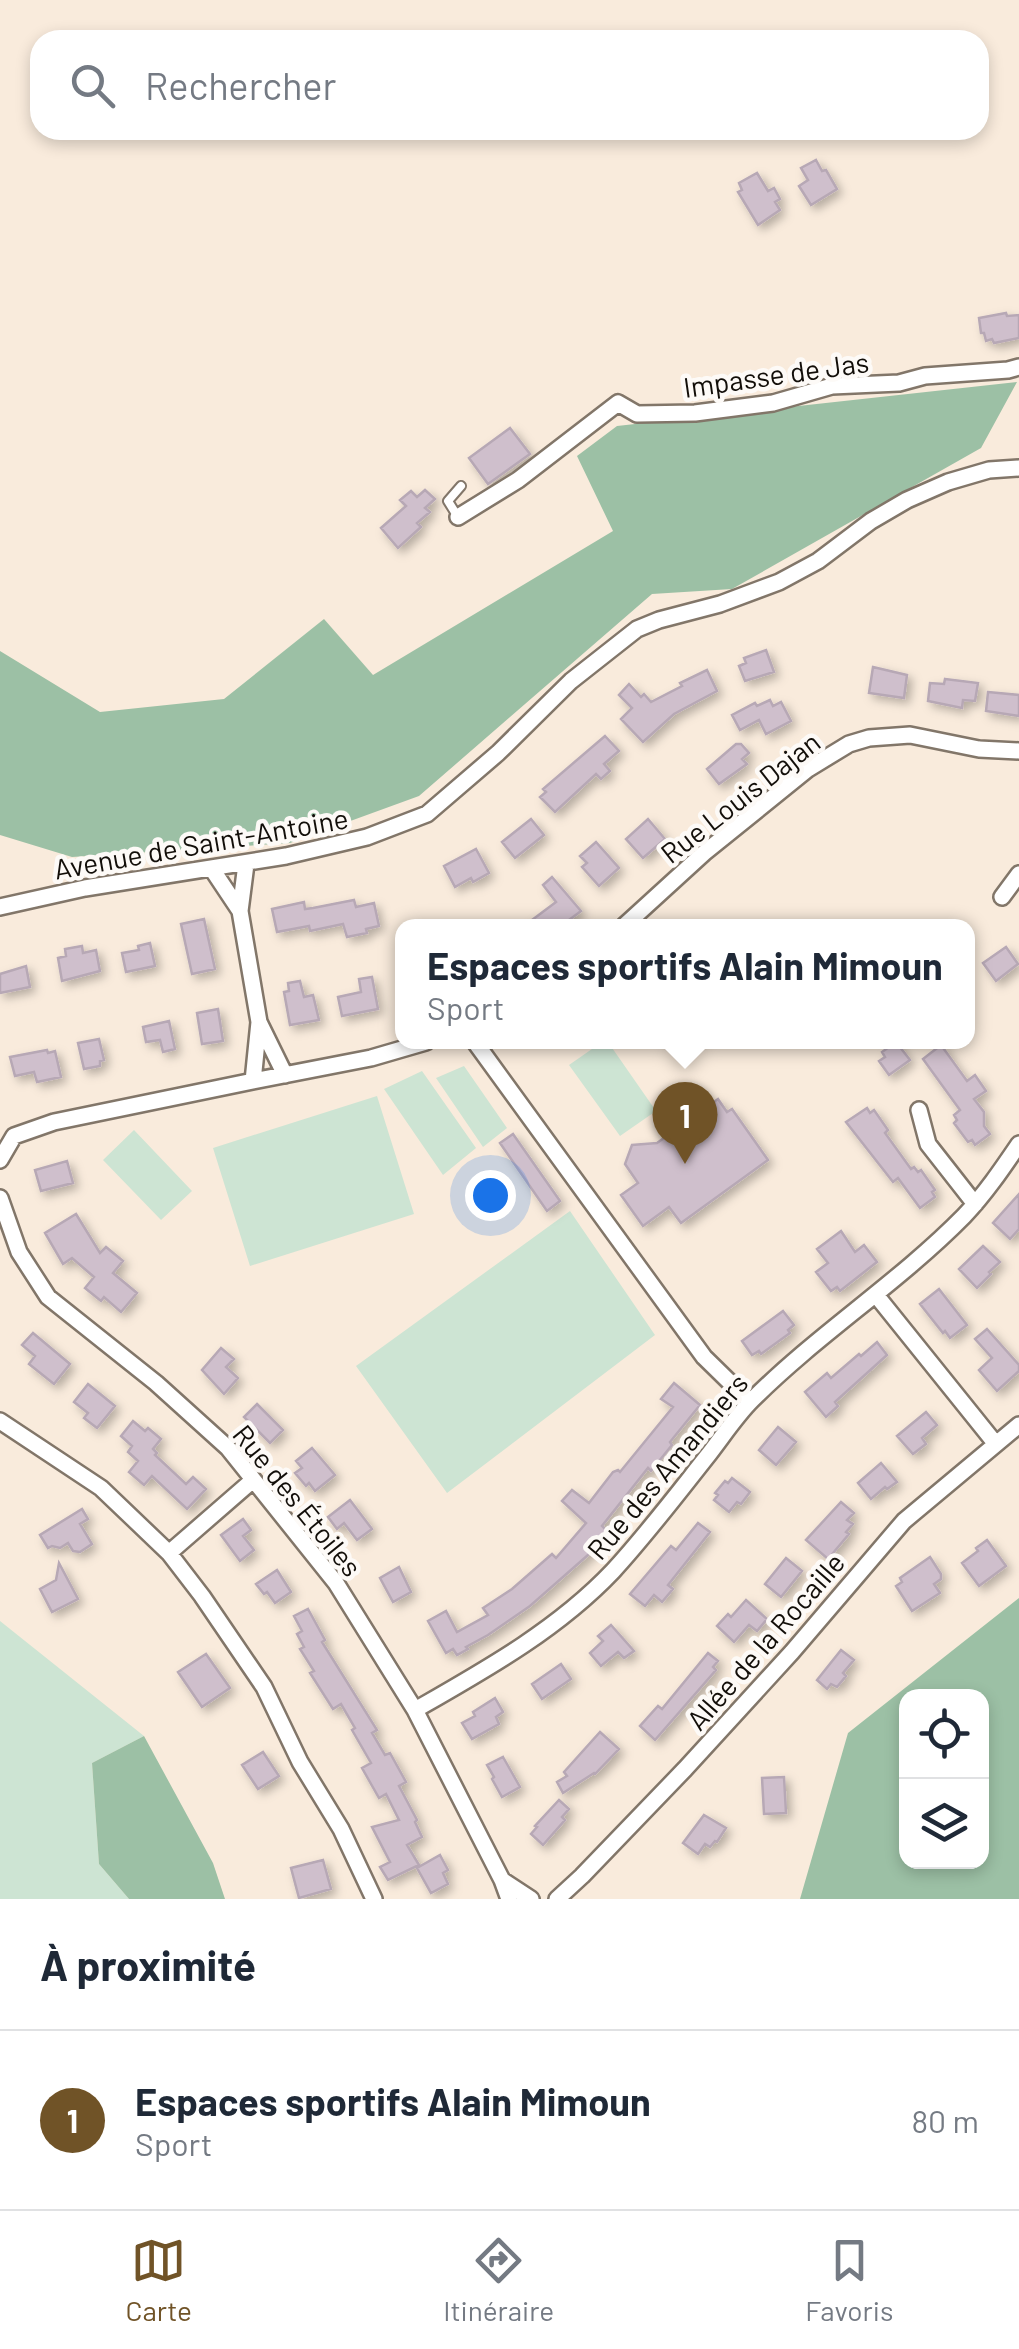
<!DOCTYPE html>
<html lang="fr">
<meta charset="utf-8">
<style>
body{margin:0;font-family:Barlow,sans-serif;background:#f6f6f7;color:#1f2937}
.controls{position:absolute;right:30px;bottom:30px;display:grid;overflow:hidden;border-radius:20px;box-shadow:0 5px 15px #0003}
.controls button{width:90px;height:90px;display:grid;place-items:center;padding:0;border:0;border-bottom:2px solid #e0e1e3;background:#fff;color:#1f2937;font:50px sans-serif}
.you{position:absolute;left:490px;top:1195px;width:35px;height:35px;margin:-25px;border:8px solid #fff;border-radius:50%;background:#1a73e8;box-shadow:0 0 0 15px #1a73e833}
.badge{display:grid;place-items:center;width:65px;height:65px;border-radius:50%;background:#705327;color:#fff;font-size:32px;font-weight:700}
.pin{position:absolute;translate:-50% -82px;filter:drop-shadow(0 2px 5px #0008)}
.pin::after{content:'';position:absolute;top:52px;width:35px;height:30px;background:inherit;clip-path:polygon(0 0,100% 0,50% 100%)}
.popup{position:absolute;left:395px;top:919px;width:580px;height:130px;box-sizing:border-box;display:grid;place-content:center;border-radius:20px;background:#fff;filter:drop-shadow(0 2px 8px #0005);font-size:32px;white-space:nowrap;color:#747a83}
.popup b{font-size:38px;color:#1f2937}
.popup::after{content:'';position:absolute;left:50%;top:100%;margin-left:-20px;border:20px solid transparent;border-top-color:#fff}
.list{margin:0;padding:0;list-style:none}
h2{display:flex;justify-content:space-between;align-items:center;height:130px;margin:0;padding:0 40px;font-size:42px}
h2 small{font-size:32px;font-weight:400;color:#747a83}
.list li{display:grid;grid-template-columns:65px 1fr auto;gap:30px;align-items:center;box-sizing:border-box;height:180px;padding:0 40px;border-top:2px solid #e0e1e3}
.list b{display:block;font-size:38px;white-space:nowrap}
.list p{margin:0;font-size:32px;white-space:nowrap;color:#747a83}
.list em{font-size:32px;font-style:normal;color:#747a83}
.icon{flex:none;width:55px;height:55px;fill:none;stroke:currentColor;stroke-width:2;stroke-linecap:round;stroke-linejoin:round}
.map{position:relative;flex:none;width:1019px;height:1899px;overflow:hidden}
.search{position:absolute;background:#fff;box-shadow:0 5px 15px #0003;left:30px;right:30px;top:30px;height:110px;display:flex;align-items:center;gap:25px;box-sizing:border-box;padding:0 35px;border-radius:30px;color:#747a83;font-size:38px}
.sheet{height:310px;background:#fff}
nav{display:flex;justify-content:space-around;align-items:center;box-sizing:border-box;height:140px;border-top:2px solid #e0e1e3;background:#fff;font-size:28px;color:#747a83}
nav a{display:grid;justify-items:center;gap:5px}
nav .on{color:#705327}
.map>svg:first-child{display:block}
.green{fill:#cde4d3}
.forest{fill:#9cc0a5;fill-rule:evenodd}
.building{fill:#cfbfcc;stroke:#b7a8b5;stroke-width:2.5;filter:url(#shadow)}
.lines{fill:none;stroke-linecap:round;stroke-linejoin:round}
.service-casing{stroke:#827669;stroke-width:12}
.minor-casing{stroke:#827669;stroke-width:20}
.service{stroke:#fff;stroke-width:8}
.minor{stroke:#fff;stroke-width:15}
.labels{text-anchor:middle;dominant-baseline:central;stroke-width:9;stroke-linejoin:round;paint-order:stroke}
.street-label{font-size:28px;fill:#120e09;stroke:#fdfaf7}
</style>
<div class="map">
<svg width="1019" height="1899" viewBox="0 0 1019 1899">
<defs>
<filter id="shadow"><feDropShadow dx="4.5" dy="4.5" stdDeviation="5" flood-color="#0004"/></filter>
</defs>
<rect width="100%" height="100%" fill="#f9ebdc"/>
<path class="green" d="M602,1042H608L656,1111L620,1136L569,1065Z
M464,1066L507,1128L483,1147L436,1078Z
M422,1071L476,1148L443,1175L384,1089Z
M377,1096L414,1214L250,1266L213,1148Z
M134,1130L192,1191L161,1220L103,1160Z
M570,1211L655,1335L447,1493L356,1366Z
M0,1621L144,1736L92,1763L99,1864L129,1899H0Z"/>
<path class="forest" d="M1017,382L981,448L732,589L652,594L419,796L290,843L72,857L0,835V651L100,712L224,699L324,619L373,675L613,531L577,456L617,426Z
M1019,1598V1899H800L848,1733ZM982,1696V1862H906V1696Z
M144,1736L213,1863L225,1899H129L99,1864L92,1763Z"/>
<path class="building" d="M816,160L822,171L826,170L837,189L811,205L799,186L808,180L801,168Z
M757,173L768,191L774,188L780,199L775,202L780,210L758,225L738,192L742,190L739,183Z
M1006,313L1007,316L1019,315V338L994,343L992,339L986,341L984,333H981L979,318Z
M510,428L530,454L488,484L469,458Z
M425,490L435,499L425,508L430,512L417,523L421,527L398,548L381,528L406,506L400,500L411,491L417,497Z
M766,650L774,672L745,681L739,666L746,663L744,658Z
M873,667L907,675L904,698L869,693Z
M707,670L717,691L674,714L643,742L621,719L632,708L619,695L629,684L641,697L644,694L651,702L682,686L680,683Z
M945,679L978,683L975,701L963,700L962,708L928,701L930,683L944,684Z
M988,692L1019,695V716L986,711Z
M770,700L773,706L781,702L791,721L766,734L759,720L740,730L732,715L755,703L757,706Z
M605,736L619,751L604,764L610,771L601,779L596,774L555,812L540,797L546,792L543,789Z
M736,744H741L749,753L742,759L747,764L719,784L707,769Z
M531,819L544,835L515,858L502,842Z
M648,819L665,839L643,858L626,839Z
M596,842L619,868L599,886L582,867L587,863L580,856Z
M476,849L489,873L473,882L471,878L455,887L444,866Z
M552,877L581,911L561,926H524L556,902L543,885Z
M354,900L356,907L374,903L379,926L366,929L367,933L347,937L343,924L310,931L309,926L277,932L272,909L304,902L305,909L313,908Z
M204,919L215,969L192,974L181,924Z
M150,943L155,966L126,972L122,953L139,950L138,946Z
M82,946L83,953L96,950L100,971L62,981L58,958L66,956L65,949Z
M1006,947L1018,964L996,981L983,963Z
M26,966L30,987L0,993V974Z
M372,977L378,1009L342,1016L338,997L361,992L359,979Z
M300,981L304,997L313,995L319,1020L290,1025L284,992L289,991L288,983Z
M218,1009L223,1041L202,1044L197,1013Z
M169,1021L175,1049L163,1052L160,1040L146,1042L143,1027Z
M99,1039L104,1060L100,1061V1066L84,1069L78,1043Z
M896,1042L910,1060L889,1075L879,1061L885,1057L882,1052Z
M941,1045L967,1081L975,1075L986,1091L974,1099L984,1112V1126L990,1134L975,1145L972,1140L968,1142L954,1123L957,1120L954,1115L960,1110L923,1059Z
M47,1050L48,1053L55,1051L61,1077L37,1082L34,1072L15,1076L10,1057Z
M718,1099L727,1112L732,1109L768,1160L681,1223L669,1207L643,1226L621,1195L638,1183L625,1164L632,1145L657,1143Z
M867,1108L870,1113L874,1110L888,1130L885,1133L911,1169L914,1167L918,1172L921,1170L935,1190L932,1192L935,1197L920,1208L898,1178L893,1182L846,1122Z
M513,1134L560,1201L547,1211L500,1143Z
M67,1161L73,1183L41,1191L35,1170Z
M1019,1194V1229L1010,1239L993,1223Z
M76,1214L100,1253L106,1247L123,1261L113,1273L137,1293L121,1312L104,1297L101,1301L85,1288L94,1277L72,1258L63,1264L45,1233Z
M841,1231L855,1252L864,1245L877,1262L840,1291L837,1287L831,1291L816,1272L828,1263L817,1249Z
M983,1246L1000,1262L989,1272L991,1274L977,1288L959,1269Z
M939,1289L967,1325L950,1338L945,1331L943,1333L920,1304Z
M783,1311L794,1325L788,1330L790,1333L761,1354L759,1351L752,1355L742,1341Z
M987,1329L1019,1365V1371L997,1391L979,1370L992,1358L975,1339Z
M33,1333L70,1364L54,1384L29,1364L35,1356L22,1345Z
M877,1342L887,1355L835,1402L838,1406L826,1417L805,1392L827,1373L831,1378L859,1354L861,1356Z
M221,1348L234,1359L226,1367L238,1378L224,1394L202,1370Z
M674,1383L700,1405L670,1442L672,1445L651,1471L648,1468L602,1526L608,1532L602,1539L588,1555L530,1606L488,1635L466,1647L468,1649L457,1655L453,1649L446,1653L428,1621L446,1611L457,1632L488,1615L483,1608L512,1589L552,1554L556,1558L586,1523L562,1501L572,1490L589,1503L613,1472L618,1470L620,1472L673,1407L661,1399Z
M88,1384L115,1406L97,1428L84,1418L88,1413L74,1402Z
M257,1404L283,1430L270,1443L244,1417Z
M926,1412L937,1425L922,1438L926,1444L913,1454L897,1436Z
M133,1421L145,1431L148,1428L161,1439L153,1449L157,1453L155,1455L186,1484L193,1477L206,1489L187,1509L152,1476L144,1485L129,1472L138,1461L128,1452L132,1446L121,1436Z
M778,1427L796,1442L776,1465L759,1450Z
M312,1448L335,1475L315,1491L309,1483L306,1486L295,1473L302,1468L296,1461Z
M881,1463L897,1482L887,1489L885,1487L871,1499L858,1483Z
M732,1478L750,1492L741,1504L737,1502L729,1512L714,1500L718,1495L715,1493L725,1481L728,1483Z
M350,1500L372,1529L357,1540L344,1523L337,1529L328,1517Z
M841,1502L854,1513L847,1520L853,1524L846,1532L849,1534L828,1559L806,1540Z
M82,1509L88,1519L80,1524L92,1544L80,1552L73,1551L68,1543L60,1548L52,1546L48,1548L40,1535Z
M243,1519L251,1530L243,1536L254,1550L240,1561L221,1535Z
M698,1523L710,1532L668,1585L673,1589L662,1602L654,1595L645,1606L630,1594L671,1546L676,1550Z
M987,1540L1006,1566L979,1586L962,1563L978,1551L976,1548Z
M930,1557L941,1574V1579L934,1584L940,1593L912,1611L896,1586L902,1582L900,1578Z
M786,1558L802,1571L781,1597L765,1584Z
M59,1563L78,1599L52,1612L40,1589L56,1580Z
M399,1567L411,1592L393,1602L380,1578Z
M277,1570L291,1592L275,1603L267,1592L264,1594L256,1584Z
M746,1600L767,1619L757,1631L749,1625L734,1642L717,1626L728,1614L731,1617Z
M308,1609L325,1640L322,1642L377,1730L372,1733L385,1755L390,1753L406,1782L399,1786L417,1820L415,1822L422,1837L407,1845L419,1865L388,1880L380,1867L390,1862L372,1827L399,1820L386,1794L379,1798L362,1768L371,1763L352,1730L355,1728L341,1704L333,1709L310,1673L314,1671L300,1649L304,1647L297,1634L302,1631L294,1616Z
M611,1625L634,1651L624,1658L618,1652L601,1666L590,1653L603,1641L598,1636Z
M841,1650L854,1660L843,1673L846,1676L837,1687L831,1684L827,1689L817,1680Z
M708,1653L718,1661L713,1667L716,1670L655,1740L640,1726L658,1706L662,1709Z
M206,1654L230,1688L202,1707L178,1672Z
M561,1664L571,1679L542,1699L532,1684Z
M495,1698L503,1712L496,1717L499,1724L472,1739L462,1723L475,1716L473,1712Z
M600,1732L619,1749L595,1774L594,1773L563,1793L557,1782L567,1776L564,1772Z
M263,1752L279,1776L258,1789L242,1765Z
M503,1757L520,1787L502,1797L492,1779L494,1777L487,1765Z
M784,1777L786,1813L764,1814L762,1778Z
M559,1800L569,1809L562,1817L565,1820L543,1845L531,1834L537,1827L535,1826Z
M704,1815L726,1828L717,1842L715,1841L710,1847L705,1844L698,1854L683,1843Z
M440,1855L448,1870L443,1873L448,1884L431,1893L417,1868Z
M323,1860L331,1889L299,1898L291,1868Z"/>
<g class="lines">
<defs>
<path id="service" d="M458,517L448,501L461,486"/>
<path id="minor" d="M458,517L518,480L618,403L637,414L695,413L773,403L832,386L899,383L925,376L1008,370L1019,367
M1002,897L1019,874
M0,907L85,888L286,856L367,837L427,814L498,753L571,681L637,629L659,620L720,604L779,582L818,561L871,521L907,500L948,482L989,470L1019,468
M240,911L246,864
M624,926L704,853L808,769L849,744L869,738L910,735L979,749L1019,751
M259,1022L285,1075
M475,1042L704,1357L750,1402
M253,1081L371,1058L426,1042
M919,1110L928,1144L975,1204
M0,1160L14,1136L54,1122L253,1081L259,1022L240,911L212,869
M0,1198L19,1252L48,1297L156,1383L228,1448L336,1583L415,1710L502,1880L509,1899
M876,1295L995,1443
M0,1421L101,1488L169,1553L202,1596L264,1687L300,1762L341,1829L374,1899
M169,1553L253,1480
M415,1710C485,1670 557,1630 613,1571C647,1534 678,1493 709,1454C723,1436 736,1416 752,1400C818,1334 898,1283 964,1216C985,1194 1002,1169 1019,1144
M502,1880L531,1899
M557,1899L582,1876L685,1769L792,1652L904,1521L1019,1425"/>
</defs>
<use href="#service" class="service-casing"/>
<use href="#minor" class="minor-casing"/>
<use href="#service" class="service"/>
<use href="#minor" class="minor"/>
</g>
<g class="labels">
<g class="street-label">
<text transform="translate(776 374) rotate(-8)">Impasse de Jas</text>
<text transform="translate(740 797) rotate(-38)">Rue Louis Dajan</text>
<text transform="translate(201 843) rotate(-10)">Avenue de Saint-Antoine</text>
<text transform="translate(667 1466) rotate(-50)">Rue des Amandiers</text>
<text transform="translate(298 1500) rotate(51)">Rue des Étoiles</text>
<text transform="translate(765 1641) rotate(-49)">Allée de la Rocaille</text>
</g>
</g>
</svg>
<div class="controls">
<button><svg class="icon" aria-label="locate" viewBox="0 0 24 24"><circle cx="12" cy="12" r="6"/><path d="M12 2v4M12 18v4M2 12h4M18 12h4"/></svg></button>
<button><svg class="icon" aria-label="layers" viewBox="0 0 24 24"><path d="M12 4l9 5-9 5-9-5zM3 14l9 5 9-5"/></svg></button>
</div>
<div class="you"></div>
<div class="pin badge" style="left:685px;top:1164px">1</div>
<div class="popup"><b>Espaces sportifs Alain Mimoun</b>Sport</div>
<div class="search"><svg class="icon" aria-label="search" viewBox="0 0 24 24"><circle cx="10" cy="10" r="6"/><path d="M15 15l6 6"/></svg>Rechercher</div>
</div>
<section class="sheet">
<h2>À proximité<small></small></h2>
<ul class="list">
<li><span class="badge">1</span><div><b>Espaces sportifs Alain Mimoun</b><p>Sport</p></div><em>80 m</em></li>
</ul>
</section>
<nav>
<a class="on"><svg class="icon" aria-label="map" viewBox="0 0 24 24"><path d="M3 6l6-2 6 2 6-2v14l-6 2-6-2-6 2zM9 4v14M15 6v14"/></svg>Carte</a>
<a><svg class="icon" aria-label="directions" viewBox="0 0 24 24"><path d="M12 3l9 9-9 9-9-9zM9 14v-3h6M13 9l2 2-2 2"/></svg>Itinéraire</a>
<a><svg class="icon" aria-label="saved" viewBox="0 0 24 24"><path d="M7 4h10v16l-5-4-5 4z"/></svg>Favoris</a>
</nav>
